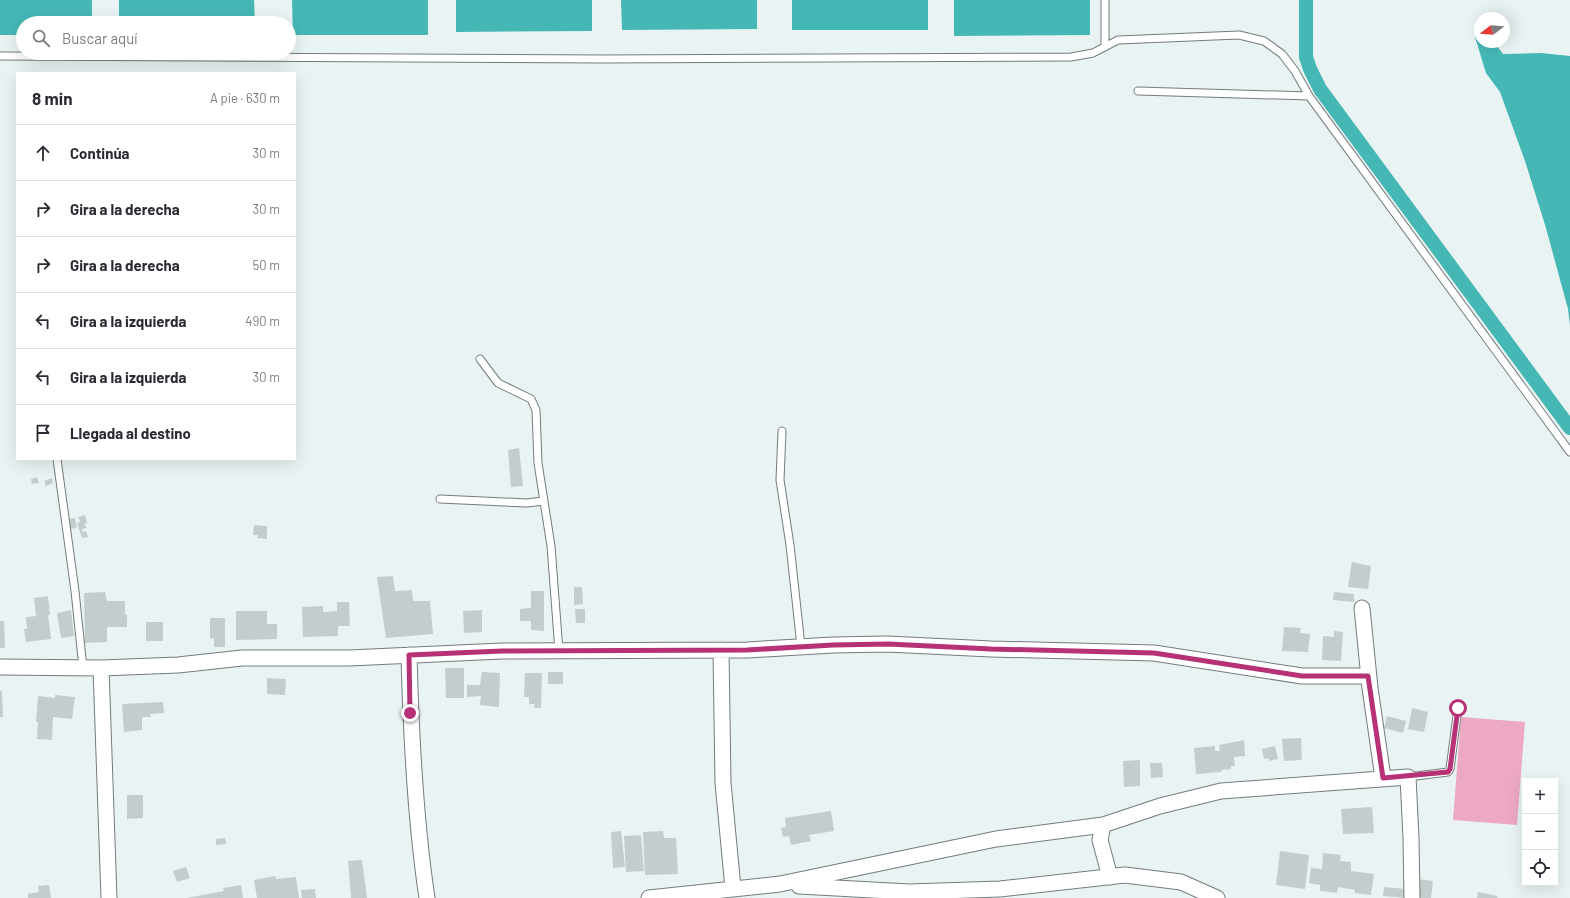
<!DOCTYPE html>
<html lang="es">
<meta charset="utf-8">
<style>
body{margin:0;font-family:Barlow,sans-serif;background:#f7f7f7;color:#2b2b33}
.controls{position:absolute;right:12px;bottom:12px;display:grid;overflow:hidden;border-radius:0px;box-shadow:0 4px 16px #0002}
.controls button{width:36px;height:36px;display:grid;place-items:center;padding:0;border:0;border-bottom:1px solid #e1e1e2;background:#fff;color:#2b2b33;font:20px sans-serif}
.compass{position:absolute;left:1474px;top:12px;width:36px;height:36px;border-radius:50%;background:#fff;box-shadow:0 4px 16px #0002;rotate:253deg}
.stop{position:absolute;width:12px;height:12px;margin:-9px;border:3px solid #b63176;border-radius:50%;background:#fff}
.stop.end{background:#b63176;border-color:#fff;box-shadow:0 1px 4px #0008}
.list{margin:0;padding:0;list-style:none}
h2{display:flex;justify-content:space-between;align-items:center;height:52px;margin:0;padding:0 16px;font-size:17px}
h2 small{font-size:13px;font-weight:400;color:#7c7c81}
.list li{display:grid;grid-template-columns:26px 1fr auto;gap:12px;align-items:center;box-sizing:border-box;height:56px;padding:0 16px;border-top:1px solid #e1e1e2}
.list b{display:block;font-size:15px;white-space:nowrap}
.list em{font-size:13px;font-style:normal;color:#7c7c81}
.icon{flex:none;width:22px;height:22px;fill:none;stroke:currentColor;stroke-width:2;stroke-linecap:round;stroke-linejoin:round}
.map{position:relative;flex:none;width:1570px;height:898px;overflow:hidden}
.search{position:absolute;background:#fff;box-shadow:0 4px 16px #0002;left:16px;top:16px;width:280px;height:44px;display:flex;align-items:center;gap:10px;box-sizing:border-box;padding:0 14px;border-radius:22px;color:#7c7c81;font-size:15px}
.panel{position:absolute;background:#fff;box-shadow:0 4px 16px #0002;left:16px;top:72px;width:280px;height:388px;border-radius:0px}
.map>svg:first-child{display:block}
.green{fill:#eda8c4}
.water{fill:#45b7b5}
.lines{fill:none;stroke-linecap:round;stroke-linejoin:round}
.canal{stroke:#45b7b5;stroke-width:14}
.building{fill:#c3cdcd}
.lane-casing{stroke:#737c7c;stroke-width:9}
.street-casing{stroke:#737c7c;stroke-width:17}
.lane{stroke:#fff;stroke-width:7}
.street{stroke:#fff;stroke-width:15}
.route{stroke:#b63176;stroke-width:5}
</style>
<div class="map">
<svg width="1570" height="898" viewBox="0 0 1570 898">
<rect width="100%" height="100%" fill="#e9f3f3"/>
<path class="green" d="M1461,717L1525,722L1517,825L1453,820Z"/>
<path class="water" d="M0,0H92V23H23V35H0Z
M119,0H254L255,23H119Z
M292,0H428V35H293Z
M456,0H592V31L456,32Z
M621,0H757V29L622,30Z
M792,0H928V30H792Z
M954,0H1090V35L954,36Z
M1480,32V42H1494L1503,54L1541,53L1570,56V326L1568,309L1546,228L1525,161L1500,92L1486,73L1475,37Z"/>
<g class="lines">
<path class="canal" d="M1306,0V57L1310,69L1320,89L1570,428"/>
</g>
<path class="building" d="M519,448L523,486L511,487L508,450Z
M37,477L39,483L32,484L31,479Z
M52,478L53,483L46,486L44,481Z
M85,515L87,523L84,524L87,528L82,529L83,532L86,531L88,537L82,538L77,523L80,522L78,517Z
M75,518L77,528L70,529L68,519Z
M254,525L267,526V539L257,538L258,535H253Z
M1352,562L1371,566L1368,589L1348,587Z
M393,576L395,591L412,590L413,601H430L433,634L386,638L377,577Z
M574,587H582L583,604L574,605Z
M531,591H544V631L531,630V621H520V609L531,608Z
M105,592L107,601H125V615L127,614V627H107V642L85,643L84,593Z
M1334,592L1354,594V602L1333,600Z
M48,596L50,615L36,616L34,598Z
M337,602H349L350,626H338V636L303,637L302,607L323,606V612L337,611Z
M575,609H585V623H576Z
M71,610L74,636L61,638L57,613Z
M482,610V632L464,633L463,611Z
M236,611H267V624H277V639L236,640Z
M48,615L51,639L26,642L24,629H27L26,617Z
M210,618H225V647H214V638L210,639Z
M0,621H4L5,648H0Z
M146,622H163V641H146Z
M1284,627L1301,628L1300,633L1310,634L1308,652L1282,651Z
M1334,631L1343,632L1341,661L1322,660L1323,636L1334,637Z
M445,668H464V698H446Z
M482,672L500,673L499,707L480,705L481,696L467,697V685H480Z
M548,672H563V684H548Z
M525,673H542L541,708H534L535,704H529V697H524Z
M267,678L286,679L285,695L267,694Z
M0,691H2L3,717H0Z
M55,695L75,697L72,719L53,717L52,740L37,739L38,722H36L38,696L55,698Z
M163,702L164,713L150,714L151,717H142V730L124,732L122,704Z
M1412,708L1428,712L1424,732L1408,729Z
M1387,716L1406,721L1403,733L1384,728Z
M1301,738L1302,760L1284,761L1282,739Z
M1244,740L1245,756L1234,757L1235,766H1231V769L1221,770L1222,772L1196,774L1194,748L1215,746V751H1220L1219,745Z
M1275,746L1278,759L1269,761V758L1264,759L1262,749Z
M1140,760V786L1124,787L1123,761Z
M1150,763H1162L1163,777L1151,778Z
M127,795H143V818L127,819Z
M1372,807L1374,833L1343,834L1341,809Z
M831,811L834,831L809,835L811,841L791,845L789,836L783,837L781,828L786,827L785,818Z
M621,831L625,867L613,868L611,832Z
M663,831L664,838H676L678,874L645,875L643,832Z
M641,835L644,871L626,872L624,836Z
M225,838L226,844L216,845V839Z
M1280,851L1309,855L1305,889L1276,885Z
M1323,853L1341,855L1340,861L1351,862V871L1374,874L1371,895L1355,893V890L1338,887L1337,893L1320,891V885L1309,883L1311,868L1322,869Z
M362,860L367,898H351L348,861Z
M186,867L190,878L177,882L173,871Z
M275,876L276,879L296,877L299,898H257L254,880Z
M1417,879L1433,881L1431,898H1415Z
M49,885L51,898H28V894L39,892L38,886Z
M241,885L243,898H186L224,891L223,888Z
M1384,887L1406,889L1405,898L1383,896Z
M315,889L316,898H302L301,890Z
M1478,892L1498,896L1497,898H1477Z"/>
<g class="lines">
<defs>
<path id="lane" d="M1105,0V46
M0,56L603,59L1071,57L1093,53L1118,40L1239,35L1264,41L1282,54L1295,71L1309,96L1570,452
M1138,91L1309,96
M480,359L498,383L531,399L536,410L538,463L551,546L559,651
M782,431L780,480L790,545L801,646
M57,459L75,591L83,668
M440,499L527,503L543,501
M1408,777L1448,772L1450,769L1458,708"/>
<path id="street" d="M1362,608L1370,688L1383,778
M721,650L723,783L733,888
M409,655C411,736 415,818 427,898
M0,667L101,668L178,665L242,658H349L502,651L747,650L833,645L887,644L991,649L1154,653L1302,676H1369
M101,668L109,898
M1103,825L1100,840L1110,877
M799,886L909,892L1000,889L1125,875L1181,882L1217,898
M649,898L780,884L996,839L1103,825L1160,806L1221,791L1408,777L1411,838L1412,898"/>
</defs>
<use href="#lane" class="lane-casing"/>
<use href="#street" class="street-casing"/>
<use href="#lane" class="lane"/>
<use href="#street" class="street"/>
</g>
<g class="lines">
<path class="route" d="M410,713L409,655L502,651L747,650L833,645L888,644L991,649L1154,653L1302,676H1368L1383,778L1448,772L1450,769L1458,708"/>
</g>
</svg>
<div class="controls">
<button>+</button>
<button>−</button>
<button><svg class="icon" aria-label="locate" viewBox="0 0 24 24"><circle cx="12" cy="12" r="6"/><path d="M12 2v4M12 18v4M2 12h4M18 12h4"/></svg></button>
</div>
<svg class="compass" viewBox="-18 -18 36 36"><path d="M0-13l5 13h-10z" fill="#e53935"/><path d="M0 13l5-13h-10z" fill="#7c7c81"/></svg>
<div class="stop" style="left:1458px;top:708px"></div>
<div class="stop end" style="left:410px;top:713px"></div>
<div class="search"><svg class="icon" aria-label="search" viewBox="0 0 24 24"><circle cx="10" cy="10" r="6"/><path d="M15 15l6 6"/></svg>Buscar aquí</div>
<section class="panel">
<h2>8 min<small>A pie · 630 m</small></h2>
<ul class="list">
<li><svg class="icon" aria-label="ahead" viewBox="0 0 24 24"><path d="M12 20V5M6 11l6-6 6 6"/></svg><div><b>Continúa</b></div><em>30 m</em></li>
<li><svg class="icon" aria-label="right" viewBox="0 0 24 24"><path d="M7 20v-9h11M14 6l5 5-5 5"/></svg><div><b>Gira a la derecha</b></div><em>30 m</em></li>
<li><svg class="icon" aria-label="right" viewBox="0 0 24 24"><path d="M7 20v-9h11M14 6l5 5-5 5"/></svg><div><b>Gira a la derecha</b></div><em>50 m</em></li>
<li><svg class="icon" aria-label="left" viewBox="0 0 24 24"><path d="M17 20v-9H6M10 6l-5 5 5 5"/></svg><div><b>Gira a la izquierda</b></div><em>490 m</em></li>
<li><svg class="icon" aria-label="left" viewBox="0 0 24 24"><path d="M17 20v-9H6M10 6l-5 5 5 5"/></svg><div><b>Gira a la izquierda</b></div><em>30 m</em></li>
<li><svg class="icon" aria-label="arrive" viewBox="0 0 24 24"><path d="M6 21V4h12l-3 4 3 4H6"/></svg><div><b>Llegada al destino</b></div></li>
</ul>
</section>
</div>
